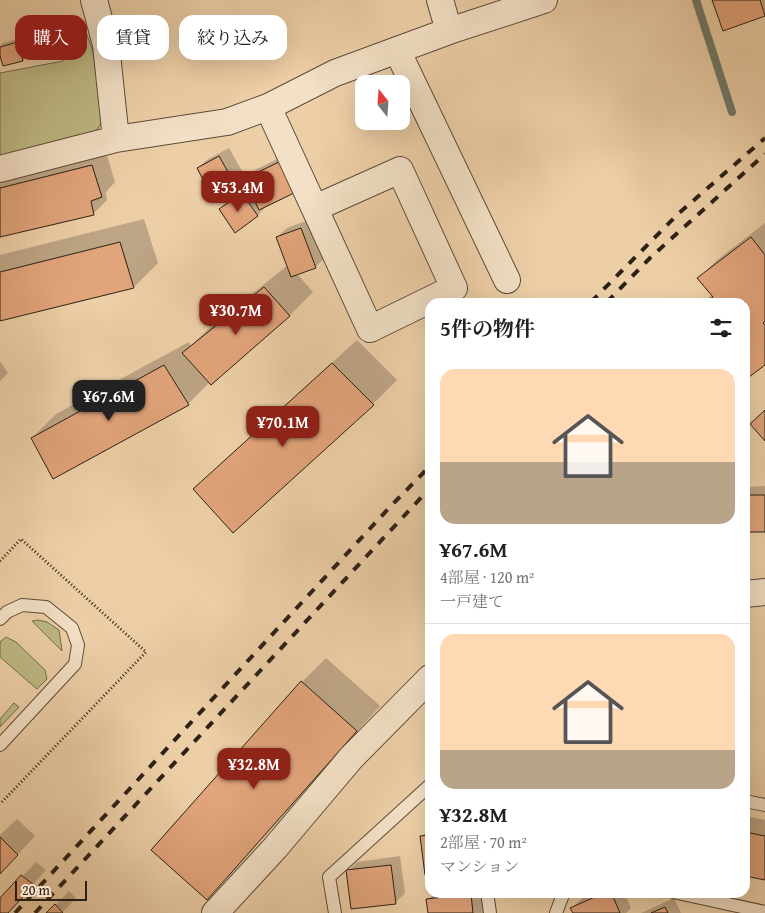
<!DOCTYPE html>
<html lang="ja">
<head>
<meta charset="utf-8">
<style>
  :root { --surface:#fff; --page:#f6f6f6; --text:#202124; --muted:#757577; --line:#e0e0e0; --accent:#8f2418 }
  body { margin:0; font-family:"Gentium Book Plus","Noto Serif JP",serif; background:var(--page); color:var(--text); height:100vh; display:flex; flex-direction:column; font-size:19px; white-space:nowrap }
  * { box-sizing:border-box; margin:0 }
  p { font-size:16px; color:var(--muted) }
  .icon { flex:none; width:28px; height:28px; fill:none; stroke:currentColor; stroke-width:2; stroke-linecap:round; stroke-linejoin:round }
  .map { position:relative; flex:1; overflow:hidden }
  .side { position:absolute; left:425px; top:298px; width:325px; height:600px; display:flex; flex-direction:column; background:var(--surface); border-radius:15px; box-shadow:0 5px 20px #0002 }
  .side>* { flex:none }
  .hud { position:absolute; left:15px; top:15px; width:335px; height:45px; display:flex; gap:10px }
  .needle { width:32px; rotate:343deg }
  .tools { position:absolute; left:355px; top:75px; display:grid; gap:10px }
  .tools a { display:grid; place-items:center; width:55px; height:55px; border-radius:10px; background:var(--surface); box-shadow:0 5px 20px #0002; font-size:25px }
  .scale { position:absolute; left:15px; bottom:12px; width:72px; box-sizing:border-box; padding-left:5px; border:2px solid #2c2115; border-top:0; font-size:14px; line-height:18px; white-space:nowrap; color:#2c2115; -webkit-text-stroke:4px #f3e0c6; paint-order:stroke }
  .price { position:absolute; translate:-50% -42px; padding:0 11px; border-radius:10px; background:var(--accent); color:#fff; font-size:16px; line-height:32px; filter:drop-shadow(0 1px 2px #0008) }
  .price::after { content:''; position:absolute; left:50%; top:30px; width:15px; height:11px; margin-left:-8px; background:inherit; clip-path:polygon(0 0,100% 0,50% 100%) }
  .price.active { background:#222; color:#fff }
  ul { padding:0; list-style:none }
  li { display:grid; align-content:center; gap:10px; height:265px; padding:0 15px }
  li+li { border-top:1px solid var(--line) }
  li span { display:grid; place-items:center; height:155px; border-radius:15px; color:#555 }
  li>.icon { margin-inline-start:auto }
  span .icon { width:90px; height:90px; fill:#fffc; stroke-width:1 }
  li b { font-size:21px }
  h2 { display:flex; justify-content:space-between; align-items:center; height:60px; padding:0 15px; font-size:21px }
  .pill { padding:0 18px; border-radius:15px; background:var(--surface); box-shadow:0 5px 20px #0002; font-size:18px; line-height:45px }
  .pill.active { background:var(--accent); color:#fff }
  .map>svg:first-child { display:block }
  .green { fill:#beb983; stroke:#756d4c }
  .shadow { fill:#0003 }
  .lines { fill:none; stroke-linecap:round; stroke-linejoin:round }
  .stream { stroke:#6e7a6b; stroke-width:8 }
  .building { fill:#e2a47b; stroke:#2c2115 }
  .lane-casing { stroke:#5c4c3a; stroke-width:14 }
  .street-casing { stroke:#5c4c3a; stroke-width:28 }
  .path { stroke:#2c2115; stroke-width:3; stroke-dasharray:1 2.5; stroke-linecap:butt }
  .lane { stroke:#f3e0c6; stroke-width:12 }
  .street { stroke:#f3e0c6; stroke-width:26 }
  .rail { stroke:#2c2115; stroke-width:4; stroke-dasharray:9 9; stroke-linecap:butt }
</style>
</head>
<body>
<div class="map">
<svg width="765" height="913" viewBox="0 0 765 913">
  <rect width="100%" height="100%" fill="#edcfa7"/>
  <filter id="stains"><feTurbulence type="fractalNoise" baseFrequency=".004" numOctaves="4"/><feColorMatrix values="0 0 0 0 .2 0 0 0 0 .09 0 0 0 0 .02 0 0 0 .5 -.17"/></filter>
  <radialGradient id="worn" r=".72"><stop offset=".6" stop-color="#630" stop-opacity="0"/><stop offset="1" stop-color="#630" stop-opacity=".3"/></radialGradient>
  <path class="green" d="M84,26L93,52L104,118L93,137L0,160V73L63,61L75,50L66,30Z
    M38,620L47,622L59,630L62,651L32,621Z
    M6,637L16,642L45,670L47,679L37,689L0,657V642Z
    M14,703L19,707L0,727V719Z"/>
  <path class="shadow" d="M714,0H765V15H764Z
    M50,20L57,45L53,50L36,55L28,30L33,26Z
    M22,38L27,55L23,60L0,51V47L3,43Z
    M229,148L242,171L232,180L198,168L208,159Z
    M106,152L115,182L106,192L107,200L93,214L0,236V178Z
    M289,153L267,206L258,215L236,231L220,210L230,200L249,186L246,179L255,170Z
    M144,219L158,263L134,287L0,320V255Z
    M311,219L325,258L315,267L297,274L313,292L289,316L210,382L188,404L32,438L56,414L189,342L191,346L208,329L288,265L277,237L287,228Z
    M765,223V363L745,379V302H702L712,295L699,278L717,260Z
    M357,340L397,380L373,404L219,465Z
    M0,361L8,373L0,381Z
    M765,486V530L745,531V490L749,487Z
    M326,658L380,706L231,874L207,898L153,850L302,682Z
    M745,816L765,820V879L745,875Z
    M17,819L35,836L0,874V835Z
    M430,828V873L422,836Z
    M400,856L405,893L395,903L348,871L357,862Z
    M36,862L46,870L7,913H0V900Z
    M69,891L76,898L62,913H48Z
    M435,892H481L483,913H429L428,900Z
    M596,892H624L631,908L626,913H574L572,908L581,899Z
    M674,898L681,913H641Z"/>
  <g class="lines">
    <path class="stream" d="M696,0L732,112"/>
  </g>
  <path class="building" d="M712,0H760L765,16L723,31Z
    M45,24L53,51L35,56L27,30Z
    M18,42L23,61L3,66L0,56V47Z
    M219,156L233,181L210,193L197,168Z
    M279,162L294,193L259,210L244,179Z
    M92,165L102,197L91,201L94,215L0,237V188Z
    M242,193L258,216L235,233L219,209Z
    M301,228L316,268L291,277L276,237Z
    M751,237L765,255V321L763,323L765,325V365L745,380V302H706L713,297L697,278Z
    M120,242L134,288L0,321V272Z
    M264,287L290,316L211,385L182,353Z
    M332,363L374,405L233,533L193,489Z
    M164,365L189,405L53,479L31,438Z
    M765,410V441L750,424Z
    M745,495H765V532H745Z
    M301,681L357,731L207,900L151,850Z
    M745,832L765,836V880L745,876Z
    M430,835V874L425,875L420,836Z
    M0,837L18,855L0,874Z
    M391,865L396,904L351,909L346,870Z
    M21,875L34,885L8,913H0V898Z
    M606,892H611L620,913H573L570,908Z
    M471,894L473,913H428L426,899Z
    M55,904L63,913H46Z
    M665,907L668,913H651Z"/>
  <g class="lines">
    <g class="lane-casing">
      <path id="lane" d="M0,619L7,612L22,605L46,607L72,628L78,645L75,664L0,745
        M745,801L765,805
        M487,892L490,913
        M673,892L765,912
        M335,913L329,877L430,785
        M556,913L564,892"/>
    </g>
    <g class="street-casing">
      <path id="street" d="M94,0L106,45L116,139
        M440,0L449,31
        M397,50L507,280
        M268,107L370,329L454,288L400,170L315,208
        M0,169L116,139L227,122L268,107L335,73L449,31L544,0
        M745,594L765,592
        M215,913L275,848L351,758L430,678"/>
    </g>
    <path class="path" d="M0,561L21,539L146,652L0,804"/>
    <use href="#lane" class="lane"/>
    <use href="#street" class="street"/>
    <path class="rail" d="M591,302L678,214L765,138
      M607,302L651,257L765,154
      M15,913L389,508L430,466
      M35,913L430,488"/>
  </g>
  <rect width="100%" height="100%" filter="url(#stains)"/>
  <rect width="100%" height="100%" fill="url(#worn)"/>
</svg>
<div class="tools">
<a><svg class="needle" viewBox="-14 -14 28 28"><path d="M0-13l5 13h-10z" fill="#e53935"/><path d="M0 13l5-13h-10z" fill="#757577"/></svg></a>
</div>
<div class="scale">20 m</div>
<b class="price" style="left:238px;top:213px">¥53.4M</b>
<b class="price" style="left:236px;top:336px">¥30.7M</b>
<b class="price active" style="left:109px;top:422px">¥67.6M</b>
<b class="price" style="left:283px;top:448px">¥70.1M</b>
<b class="price" style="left:254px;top:790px">¥32.8M</b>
<div class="hud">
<a class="pill active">購入</a>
<a class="pill">賃貸</a>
<a class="pill">絞り込み</a>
</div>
<section class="side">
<h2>5件の物件<svg class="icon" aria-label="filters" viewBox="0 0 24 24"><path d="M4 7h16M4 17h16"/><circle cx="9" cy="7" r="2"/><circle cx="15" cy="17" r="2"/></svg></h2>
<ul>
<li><span style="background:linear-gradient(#ffd9b3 60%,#b9a48a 0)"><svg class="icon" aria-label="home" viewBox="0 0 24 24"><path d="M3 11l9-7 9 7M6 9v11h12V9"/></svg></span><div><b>¥67.6M</b><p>4部屋 · 120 m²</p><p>一戸建て</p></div></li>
<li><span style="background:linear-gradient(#ffd9b3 75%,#b9a48a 0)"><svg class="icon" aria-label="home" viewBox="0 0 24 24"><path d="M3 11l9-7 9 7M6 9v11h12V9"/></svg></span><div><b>¥32.8M</b><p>2部屋 · 70 m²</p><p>マンション</p></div></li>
</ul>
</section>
</div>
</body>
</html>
